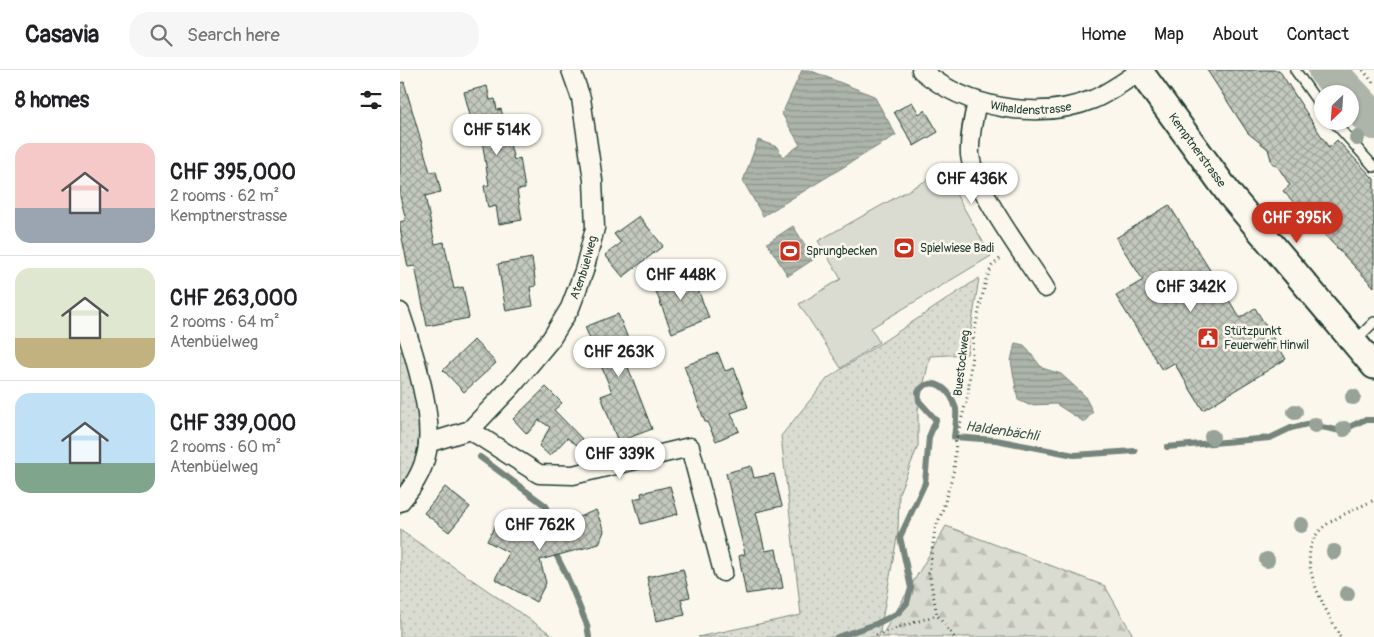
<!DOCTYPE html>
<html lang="en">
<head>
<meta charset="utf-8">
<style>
  :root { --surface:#fff; --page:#f6f6f6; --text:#202124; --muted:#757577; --line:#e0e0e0; --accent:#c8321e }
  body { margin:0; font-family:Pangolin,sans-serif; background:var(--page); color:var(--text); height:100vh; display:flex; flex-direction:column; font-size:19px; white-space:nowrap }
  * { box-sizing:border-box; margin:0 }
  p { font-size:16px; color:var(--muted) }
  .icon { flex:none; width:28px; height:28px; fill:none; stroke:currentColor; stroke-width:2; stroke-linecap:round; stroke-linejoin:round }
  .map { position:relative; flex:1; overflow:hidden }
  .side { display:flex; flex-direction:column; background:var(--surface); width:400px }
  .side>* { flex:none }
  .needle { width:32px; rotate:205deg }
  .fabs { position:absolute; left:914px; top:15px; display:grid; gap:10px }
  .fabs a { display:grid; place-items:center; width:45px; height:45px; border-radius:50%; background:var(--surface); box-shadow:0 1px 4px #0004; font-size:25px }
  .price { position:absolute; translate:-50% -42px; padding:0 11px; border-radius:18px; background:#fff; color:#222; font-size:16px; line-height:32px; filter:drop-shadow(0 1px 2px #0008) }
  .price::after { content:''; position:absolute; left:50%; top:30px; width:15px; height:11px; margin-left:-8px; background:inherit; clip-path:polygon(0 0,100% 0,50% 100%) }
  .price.current { background:var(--accent); color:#fff }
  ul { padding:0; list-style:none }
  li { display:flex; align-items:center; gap:15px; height:125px; padding:0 15px }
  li+li { border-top:1px solid var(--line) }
  li span { display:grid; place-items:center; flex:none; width:140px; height:100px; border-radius:15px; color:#555 }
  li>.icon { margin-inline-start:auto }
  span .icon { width:60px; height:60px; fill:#fffc; stroke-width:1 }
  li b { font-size:21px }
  h2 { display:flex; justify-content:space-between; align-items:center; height:60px; padding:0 15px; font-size:21px }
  header { display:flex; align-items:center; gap:30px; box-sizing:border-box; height:70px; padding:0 25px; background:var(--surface); border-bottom:1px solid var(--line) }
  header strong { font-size:24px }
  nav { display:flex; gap:28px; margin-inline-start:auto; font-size:18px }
  .search { width:350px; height:45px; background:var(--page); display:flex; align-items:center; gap:12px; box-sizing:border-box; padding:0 18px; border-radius:20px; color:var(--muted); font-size:19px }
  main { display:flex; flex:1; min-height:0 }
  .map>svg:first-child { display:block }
  .grass { fill:url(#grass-dots); stroke:#7d8c82 }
  .forest { fill:url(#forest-firs); stroke:#7d8c82 }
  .pitch { fill:#dbdcd1; stroke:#7d8c82 }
  .water { fill:url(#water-rules); stroke:#74847b }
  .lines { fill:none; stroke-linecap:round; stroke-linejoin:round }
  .stream { stroke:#74847b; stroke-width:6 }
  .river { stroke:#adb4aa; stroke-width:38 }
  .building { fill:url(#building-cross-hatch); stroke:#1f3d34 }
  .lane-casing { stroke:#1f3d34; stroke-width:12 }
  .street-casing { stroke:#1f3d34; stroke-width:21 }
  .secondary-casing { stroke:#1f3d34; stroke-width:29 }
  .path { stroke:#1f3d34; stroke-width:3; stroke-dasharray:1 4; stroke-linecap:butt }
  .lane { stroke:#fbf7ec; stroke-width:9 }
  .street { stroke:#fbf7ec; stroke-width:18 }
  .secondary { stroke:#fbf7ec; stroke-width:25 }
  .tree { fill:#97a298 }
  .labels { text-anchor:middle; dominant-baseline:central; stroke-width:5; stroke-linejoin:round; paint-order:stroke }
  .street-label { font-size:12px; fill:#1f3d34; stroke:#fbf7ec }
  .poi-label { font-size:12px; fill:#1f3d34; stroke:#fbf7ec; text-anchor:start }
  .water-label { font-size:14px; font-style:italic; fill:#425b52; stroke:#fbf7ec }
</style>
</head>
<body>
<header>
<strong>Casavia</strong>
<div class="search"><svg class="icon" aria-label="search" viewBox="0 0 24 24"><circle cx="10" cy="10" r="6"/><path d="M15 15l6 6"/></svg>Search here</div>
<nav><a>Home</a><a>Map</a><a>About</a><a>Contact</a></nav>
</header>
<main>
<section class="side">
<h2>8 homes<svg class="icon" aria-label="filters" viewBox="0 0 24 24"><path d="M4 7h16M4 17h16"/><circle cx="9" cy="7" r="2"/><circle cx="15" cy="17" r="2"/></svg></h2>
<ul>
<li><span style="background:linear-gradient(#f6c9c9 65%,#9aa5b1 0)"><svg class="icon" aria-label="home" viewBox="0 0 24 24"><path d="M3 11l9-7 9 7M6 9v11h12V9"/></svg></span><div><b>CHF 395,000</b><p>2 rooms · 62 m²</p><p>Kemptnerstrasse</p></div></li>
<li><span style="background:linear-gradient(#dfe7d0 70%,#c2b280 0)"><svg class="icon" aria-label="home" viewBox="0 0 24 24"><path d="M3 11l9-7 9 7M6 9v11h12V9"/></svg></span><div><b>CHF 263,000</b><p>2 rooms · 64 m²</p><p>Atenbüelweg</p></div></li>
<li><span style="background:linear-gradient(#bfe0f5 70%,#7fa58c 0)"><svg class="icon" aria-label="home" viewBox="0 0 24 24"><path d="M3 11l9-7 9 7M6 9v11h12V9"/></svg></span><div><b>CHF 339,000</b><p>2 rooms · 60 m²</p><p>Atenbüelweg</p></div></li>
</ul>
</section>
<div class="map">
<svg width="974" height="567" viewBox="0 0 974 567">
  <defs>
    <pattern id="grass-dots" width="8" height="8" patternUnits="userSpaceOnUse" patternTransform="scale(1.25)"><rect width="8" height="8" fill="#dbdcd1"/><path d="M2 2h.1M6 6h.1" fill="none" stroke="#bcbeb4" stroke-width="1.8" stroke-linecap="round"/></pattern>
    <pattern id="forest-firs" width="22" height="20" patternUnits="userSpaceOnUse" patternTransform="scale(1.25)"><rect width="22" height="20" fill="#dbdcd1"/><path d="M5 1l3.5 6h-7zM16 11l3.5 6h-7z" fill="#bcbeb4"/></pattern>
    <pattern id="water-rules" width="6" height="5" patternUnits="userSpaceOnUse" patternTransform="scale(1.25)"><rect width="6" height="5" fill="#adb4aa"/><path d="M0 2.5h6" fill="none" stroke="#8c948b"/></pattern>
    <pattern id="building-cross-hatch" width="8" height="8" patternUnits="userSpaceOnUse" patternTransform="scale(1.25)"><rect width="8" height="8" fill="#c4c9be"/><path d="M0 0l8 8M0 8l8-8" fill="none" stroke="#9fa49b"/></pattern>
  </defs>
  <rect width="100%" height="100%" fill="#fbf7ec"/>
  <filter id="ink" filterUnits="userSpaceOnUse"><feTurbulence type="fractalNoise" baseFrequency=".02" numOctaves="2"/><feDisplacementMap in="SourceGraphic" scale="10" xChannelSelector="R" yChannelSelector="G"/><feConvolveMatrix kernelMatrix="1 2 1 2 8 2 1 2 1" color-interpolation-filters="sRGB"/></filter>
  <g filter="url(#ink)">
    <path class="grass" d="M579,208L567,284L530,286L518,340V376L499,423L498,462L479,567H298L401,545L381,366L428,308Z
      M0,281L28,291L34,386L0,445Z
      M0,460L155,567H0Z"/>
    <path class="forest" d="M546,456L705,516L734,567H481Z"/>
    <path class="pitch" d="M543,101L591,186L471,258L479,272L441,298L399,234L441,209L418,171Z"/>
    <path class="water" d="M402,0H409L474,26L496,65L363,146L343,111L358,70L377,77L383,87L400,75L382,44Z
      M393,156L414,189L388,206L367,173Z
      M615,273L624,275L642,298L661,304L684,325L693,342L684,352L656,334L629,335L618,330L611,291Z"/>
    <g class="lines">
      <path class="stream" d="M767,377L870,368L891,358L907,354L941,361L964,350H974
        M80,387L146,436L149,471L166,504L187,555L189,567
        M437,567L476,554L498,543L507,533L511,518L500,467L525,413L529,367L536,350L519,331L518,322C532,303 552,320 556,339C557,347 555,359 554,367L596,370L674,385L735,381"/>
      <path class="river" d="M927,0L949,24
        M950,25L974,51"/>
    </g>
    <path class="building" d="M807,0H879L929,78L937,70L974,109V217L883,121L890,115L878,97L872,93L868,79L848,63Z
      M4,12L30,102L36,101L41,122L25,126L35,174L44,172L54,219L63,217L69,248L27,256L15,196L8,197L0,158V152L6,150L0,126V13Z
      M87,16L90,30L95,29L97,40L101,39L114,90L120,88L125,119L117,120L122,150L99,154L96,136L88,138L84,116L89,115L82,70L77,59L74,60L64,22Z
      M512,32L519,44L525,40L538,62L514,76L494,42Z
      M769,135L840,248L855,238L886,289L803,340L774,293L762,300L716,226L743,210L716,168Z
      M239,146L263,176L223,207L205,185L221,173L214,164Z
      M132,188L136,216L130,217L133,236L106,241L98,194Z
      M290,199L309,248L272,263L253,214Z
      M218,244L236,288L226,292L252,359L218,372L201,326L212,322L185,257Z
      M74,270L96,293L64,322L43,300Z
      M318,283L325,301L334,298L348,337L331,343L339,361L316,371L307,352H305L284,296Z
      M146,317L162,333L154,340L184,371L180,377L167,368L150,386L139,376L150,357L139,350L127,364L113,349Z
      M351,396L354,408L374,404L382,436L356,442L365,481L376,479L383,518L346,524L339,486L345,484L326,403Z
      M270,416L278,444L241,454L234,429L242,427L241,423Z
      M45,417L70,437L49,462L24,443Z
      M196,440L204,461L199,474L140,490L146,513L136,532L95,509L109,483L87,471L99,448L137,469L166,457L164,453Z
      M283,499L290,527L281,529L285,545L256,551L247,507Z"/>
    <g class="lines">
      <g class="lane-casing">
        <path id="lane" d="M895,0L922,38
          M933,51L974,97
          M955,271L974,252"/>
      </g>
      <g class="street-casing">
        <g id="street">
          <path id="s1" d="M521,0C566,38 638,52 694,29C710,22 725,11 740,1"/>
          <path d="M577,32C573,49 569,67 570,85C574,119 626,188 645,218"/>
          <path d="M0,242C12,277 32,338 28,374C26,397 15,415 0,432"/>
          <path d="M70,360L139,404L173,405L290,377L323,502"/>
          <path id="s2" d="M28,373L70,360L112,316L151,269L170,238L184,201L195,158L193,110L181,28L171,0"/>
        </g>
      </g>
      <g class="secondary-casing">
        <g id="secondary">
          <path id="s3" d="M739,0L830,125L974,296"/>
        </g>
      </g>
      <path class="path" d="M963,0L974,14
        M476,565L537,545
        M554,567L537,545L529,503L535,459L542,442L554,400L556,370L568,324L574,263L586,210L592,196L602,187
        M940,567C925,535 888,483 926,455C940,445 958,438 974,430"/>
      <use href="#lane" class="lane"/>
      <use href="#street" class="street"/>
      <use href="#secondary" class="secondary"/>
    </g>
    <g class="tree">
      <circle cx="957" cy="68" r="8"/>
      <circle cx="953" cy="327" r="8"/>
      <circle cx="895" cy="342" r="8"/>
      <circle cx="915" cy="355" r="8"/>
      <circle cx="944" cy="359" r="8"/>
      <circle cx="812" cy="367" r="8"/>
      <circle cx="901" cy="455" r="8"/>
      <circle cx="934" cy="482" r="8"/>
      <circle cx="867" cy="490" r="8"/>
      <circle cx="947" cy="524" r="8"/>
    </g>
  </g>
  <defs>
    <g id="stadium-square" transform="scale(1.125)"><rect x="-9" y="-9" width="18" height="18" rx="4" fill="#c8321e" stroke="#fbf7ec"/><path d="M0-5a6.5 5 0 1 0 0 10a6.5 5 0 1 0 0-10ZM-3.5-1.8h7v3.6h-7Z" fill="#fff"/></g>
    <g id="civic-square" transform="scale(1.125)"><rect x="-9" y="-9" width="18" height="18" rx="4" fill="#c8321e" stroke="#fbf7ec"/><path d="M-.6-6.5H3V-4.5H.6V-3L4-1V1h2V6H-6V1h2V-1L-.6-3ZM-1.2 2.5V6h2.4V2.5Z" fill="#fff"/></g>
  </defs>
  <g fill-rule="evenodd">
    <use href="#stadium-square" x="504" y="178"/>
    <use href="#stadium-square" x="390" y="181"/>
    <use href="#civic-square" x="808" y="268"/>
  </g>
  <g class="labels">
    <g class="street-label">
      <text stroke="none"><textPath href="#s1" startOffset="119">Wihaldenstrasse</textPath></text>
      <text stroke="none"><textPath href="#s3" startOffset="99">Kemptnerstrasse</textPath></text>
      <text stroke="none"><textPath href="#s2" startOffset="245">Atenbüelweg</textPath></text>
      <text transform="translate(562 293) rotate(-83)">Buestockweg</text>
    </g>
    <g class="poi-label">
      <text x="520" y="178">Spielwiese Badi</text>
      <text x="406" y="181">Sprungbecken</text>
      <text x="824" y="261">Stützpunkt<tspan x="824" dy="14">Feuerwehr Hinwil</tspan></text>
    </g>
    <g class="water-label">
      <text transform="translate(602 361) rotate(8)">Haldenbächli</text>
    </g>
  </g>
</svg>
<div class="fabs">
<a><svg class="needle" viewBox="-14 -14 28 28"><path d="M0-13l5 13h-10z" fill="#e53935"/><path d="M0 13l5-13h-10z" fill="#757577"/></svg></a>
</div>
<b class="price" style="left:97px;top:86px">CHF 514K</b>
<b class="price" style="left:572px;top:135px">CHF 436K</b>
<b class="price current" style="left:897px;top:174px">CHF 395K</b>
<b class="price" style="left:281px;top:231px">CHF 448K</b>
<b class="price" style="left:791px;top:243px">CHF 342K</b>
<b class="price" style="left:219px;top:308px">CHF 263K</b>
<b class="price" style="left:220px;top:410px">CHF 339K</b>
<b class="price" style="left:140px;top:481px">CHF 762K</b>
</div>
</main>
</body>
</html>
